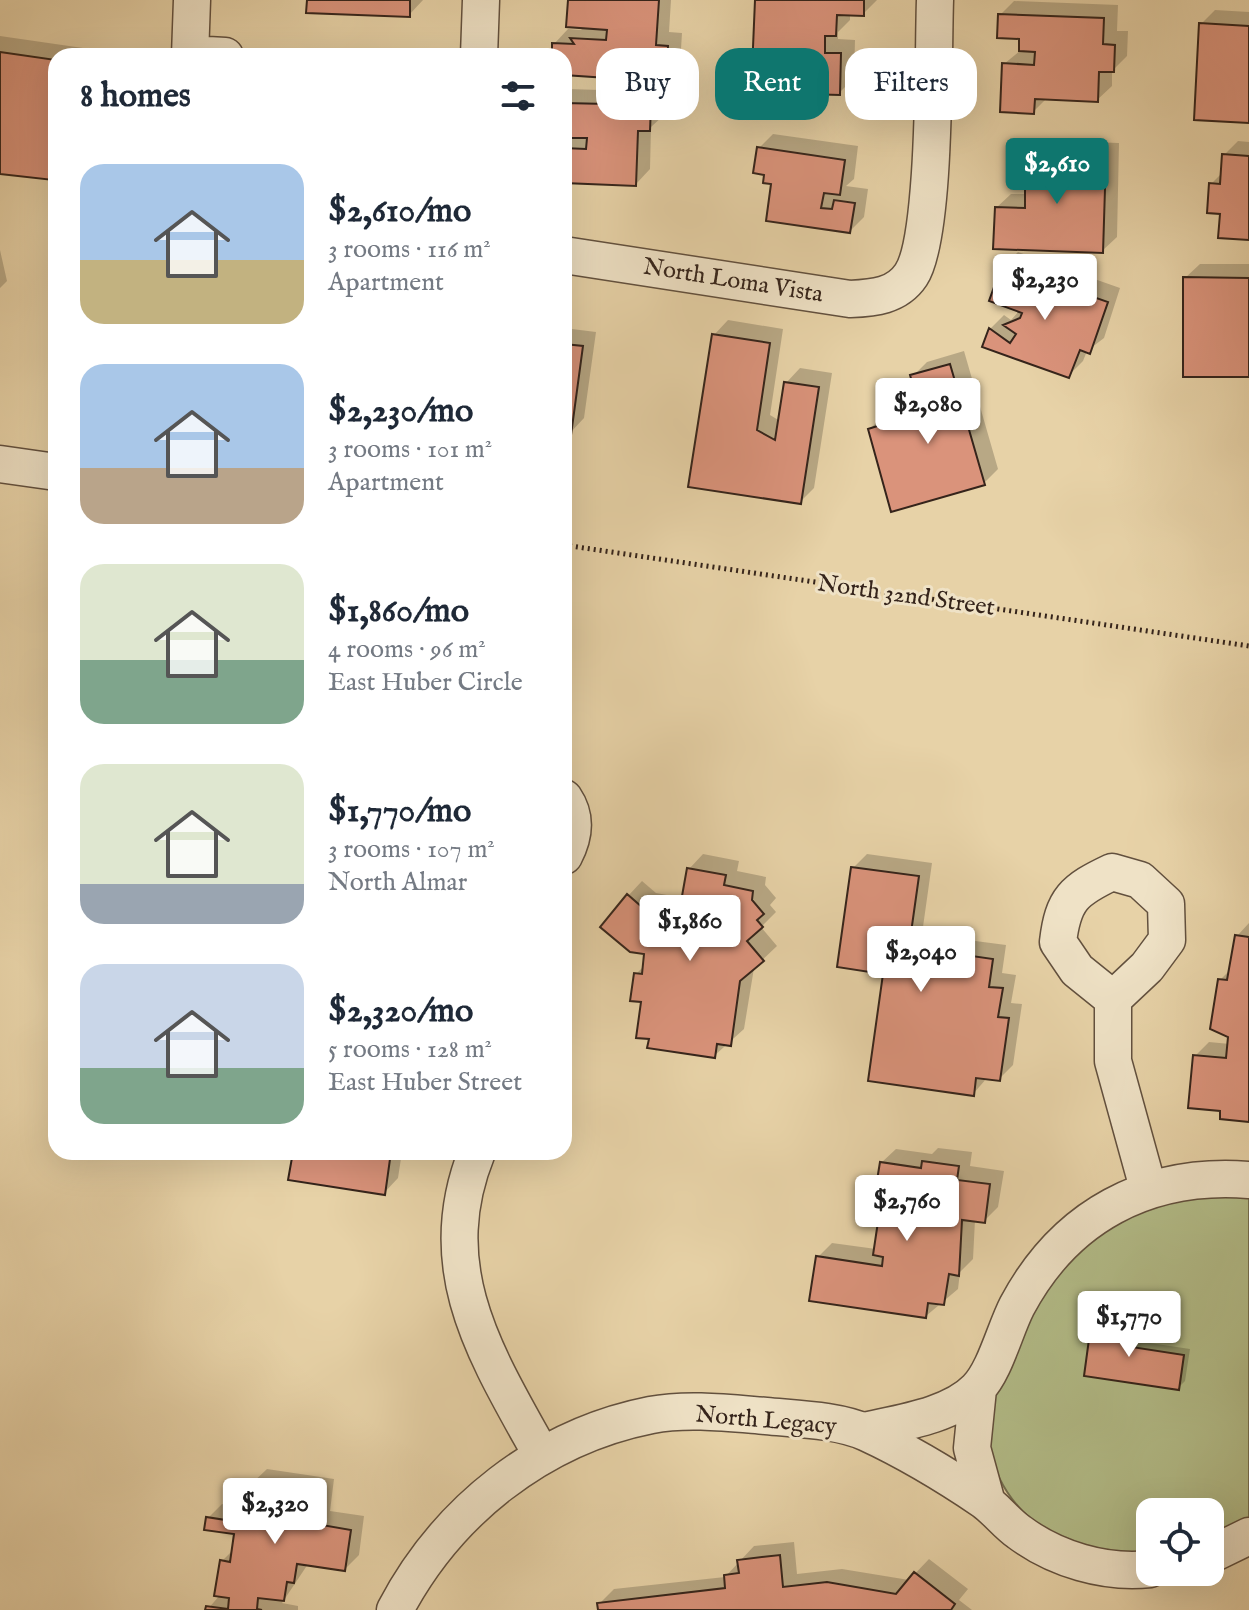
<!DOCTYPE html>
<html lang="en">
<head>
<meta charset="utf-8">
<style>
  :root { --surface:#fff; --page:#f2f2f3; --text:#1f2937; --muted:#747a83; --accent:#0f766e }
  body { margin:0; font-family:"IM FELL English",serif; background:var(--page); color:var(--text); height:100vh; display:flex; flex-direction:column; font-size:30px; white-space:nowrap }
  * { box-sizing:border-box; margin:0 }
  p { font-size:26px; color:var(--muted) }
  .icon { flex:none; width:44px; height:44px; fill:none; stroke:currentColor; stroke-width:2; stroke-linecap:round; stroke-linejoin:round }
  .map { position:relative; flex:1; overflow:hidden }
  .sheet { position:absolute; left:48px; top:48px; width:524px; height:1112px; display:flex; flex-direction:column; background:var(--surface); border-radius:24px; box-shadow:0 8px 32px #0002 }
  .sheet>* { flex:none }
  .top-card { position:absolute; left:596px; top:48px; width:532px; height:72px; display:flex; gap:16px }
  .fabs { position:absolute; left:1136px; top:1498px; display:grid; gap:16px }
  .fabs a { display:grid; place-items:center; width:88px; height:88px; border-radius:16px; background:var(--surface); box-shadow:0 8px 32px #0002; font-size:40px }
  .price { position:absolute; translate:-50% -68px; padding:0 18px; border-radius:8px; background:#fff; color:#222; font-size:26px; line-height:52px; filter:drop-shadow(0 2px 4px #0008) }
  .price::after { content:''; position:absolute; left:50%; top:48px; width:24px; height:18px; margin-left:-12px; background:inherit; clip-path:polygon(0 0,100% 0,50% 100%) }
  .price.active { background:var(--accent); color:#fff }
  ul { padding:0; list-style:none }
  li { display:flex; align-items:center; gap:24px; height:200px; padding:0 32px }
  li span { display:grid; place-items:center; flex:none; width:224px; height:160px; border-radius:24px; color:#555 }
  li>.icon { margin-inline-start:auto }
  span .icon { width:96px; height:96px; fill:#fffc; stroke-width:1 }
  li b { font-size:34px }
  h2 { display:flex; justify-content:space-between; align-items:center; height:96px; padding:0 32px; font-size:34px }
  .tag { padding:0 28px; border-radius:24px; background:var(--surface); box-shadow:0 8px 32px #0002; font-size:28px; line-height:72px }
  .tag.active { background:var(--accent); color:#fff }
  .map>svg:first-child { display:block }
  .green { fill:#b3bd89; stroke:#747052; stroke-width:2 }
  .shadow { fill:#0003 }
  .building { fill:#da937b; stroke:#35241b; stroke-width:2 }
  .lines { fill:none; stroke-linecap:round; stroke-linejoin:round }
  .minor-casing { stroke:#62503e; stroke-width:39 }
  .path { stroke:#35241b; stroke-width:5; stroke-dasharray:2 4; stroke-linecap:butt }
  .minor { stroke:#efe2c6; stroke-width:36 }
  .labels { text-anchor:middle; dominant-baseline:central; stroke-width:6; stroke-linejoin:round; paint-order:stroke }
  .street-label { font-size:24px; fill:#35241b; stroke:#efe2c6 }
</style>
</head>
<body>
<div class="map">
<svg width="1249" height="1610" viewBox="0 0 1249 1610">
  <rect width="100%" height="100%" fill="#e7d2a7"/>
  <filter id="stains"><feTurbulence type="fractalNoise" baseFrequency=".0025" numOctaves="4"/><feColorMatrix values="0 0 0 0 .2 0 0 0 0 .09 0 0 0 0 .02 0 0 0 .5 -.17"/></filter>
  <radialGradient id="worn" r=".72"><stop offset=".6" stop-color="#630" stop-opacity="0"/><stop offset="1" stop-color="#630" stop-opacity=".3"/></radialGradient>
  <path class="green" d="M1194,1196H1249V1518L1210,1537V1512H1150V1553C1121,1558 1083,1548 1056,1535C1007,1512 976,1453 992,1399C999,1377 1013,1354 1023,1333C1033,1310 1042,1283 1062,1265C1105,1225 1137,1209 1194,1196Z"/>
  <path class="shadow" d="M309,0H423L409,15Z
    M570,0H671L669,32L682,33L680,65L665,79L564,73V56H554V44L568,29L581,30L585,26Z
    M757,0H877L863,14H850V20L838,32V39L855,40L854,78L839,93L807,71Z
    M1014,1L1118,5L1117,31H1128L1127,56L1112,71V86L1097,100L1047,98L1033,112L1004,64L1021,50V37L1000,15Z
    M1215,10L1249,12V121L1201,24Z
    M0,36L83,48L82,56H56V174L52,177L0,172Z
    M568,89L664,92V115L651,127L650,169L636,184L564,181V93Z
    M773,134L858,146L854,179L846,186L868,189L864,217L850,231L766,173L759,148Z
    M1034,140L1119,143L1117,237L1102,251L996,208L1011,194H1027V188L1040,175L1020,155Z
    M1238,141L1249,142V238L1222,212L1211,184L1223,172L1224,155Z
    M0,250L7,281L0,288Z
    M1018,252L1120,288L1104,338L1087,351L1083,361L1069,375L984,346L990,329L1004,315L1011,320L1020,310L1004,266Z
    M1200,264H1249V375L1185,278Z
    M728,320L783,329L770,415L780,421L786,383L800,368L832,373L814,488L800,502L690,485L714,335Z
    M564,328L596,332L584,418L570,433L564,432Z
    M964,351L998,469L984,483L870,429L884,415L902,410L910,416L923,412L913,376L927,362Z
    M703,854L739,861L737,871L766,877L765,885L776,898L770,905L776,912L761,927L777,946L754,968L744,1029L714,1056L651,1038L636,974L645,965L647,952L628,896L642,881L656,893L683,898L689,869Z
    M867,854L932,863L922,934L1006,945L1002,973L1016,975L1011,1003L1022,1004L1013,1065L999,1079L987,1078L973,1094L885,972L853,868Z
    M1249,923V1120L1223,1109L1195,1056L1209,1042L1230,1044L1220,980L1231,969L1237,936Z
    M938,1148L972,1152L970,1166L1004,1171L998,1207L984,1221L975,1220L973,1259L960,1272L958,1289L926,1316L818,1257L832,1243L876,1249L881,1216L891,1206L881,1163L896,1149L932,1154Z
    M295,1152H402L398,1178L384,1193Z
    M1101,1312L1134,1317L1130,1340L1190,1349L1185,1381L1178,1388L1086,1374L1094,1318Z
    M267,1469L334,1479L330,1511L364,1516L359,1555L345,1569L308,1564L282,1603L298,1606V1610H207L220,1595L222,1561L234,1549L237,1532L208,1518L222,1504L249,1508L252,1483Z
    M794,1542L797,1574L842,1569L909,1580L929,1559L968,1589L959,1600L972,1610H600V1603L614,1589L725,1577L754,1546Z"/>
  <path class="building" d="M307,0H410V17L306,13Z
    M568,0H659L656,45L668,46L666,82L564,75V56H552V43L574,44L570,38L606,40L607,30L566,27Z
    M755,0H864V16L837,15L836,36H825V53H841L840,95L804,94L805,73L752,71Z
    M998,14L1104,18L1103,44L1115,45L1114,72H1099L1098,102L1035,99L1034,114L1000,112L1002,63L1034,65L1035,52L1019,51V39L997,38Z
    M1199,23L1249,26V123L1194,120Z
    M0,52L56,60L53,180L0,174Z
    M564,103L651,105L650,131H638L636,186L564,183V148L586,149L587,138H564Z
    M757,147L845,160L840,195L824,193L821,208L832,209L834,200L855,203L850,233L766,221L771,184L763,183L764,175L753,173Z
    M1018,154L1106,156L1103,253L993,249L995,207L1025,208V187H1037L1038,177L1018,176Z
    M1222,154L1249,156V240L1218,238L1220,214L1207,213L1209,183L1220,184Z
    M1002,265L1108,302L1090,354L1080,350L1069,378L982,347L989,328L1010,343L1016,334L1003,325L1020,318L1022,313L989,301Z
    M1183,277L1249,278V377H1183Z
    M712,334L770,343L757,430L775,440L784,382L819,387L801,504L688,487Z
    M564,344L583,346L571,435L564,434Z
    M950,364L985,485L891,512L868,429L887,423L895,429L923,421L910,375Z
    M851,867L919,876L909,947L993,959L989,987L1003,988L998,1017L1009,1018L1000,1081L976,1078L974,1096L868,1081L883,974L837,967Z
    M687,868L726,875L724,885L753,891L752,900L764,914L757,920L763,927L747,941L764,961L740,981L731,1046L717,1044L715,1058L647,1048L649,1039L636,1038L641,1002L630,1001L634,973L642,974L644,954L630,952L600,927L627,894L642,907L679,913Z
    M1235,935L1249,937V1122L1220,1119V1111L1188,1108L1193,1055L1226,1058L1228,1037L1210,1029L1218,979L1227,980Z
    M293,1152H391L385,1195L288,1180Z
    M922,1161L959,1166L957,1180L990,1184L985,1223L962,1220L959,1276L949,1274L944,1305L928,1303L926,1318L809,1301L816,1256L882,1266L883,1257L873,1255L879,1215L904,1219L906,1210L873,1205L880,1162L921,1168Z
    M1092,1317L1128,1323L1125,1346L1184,1355L1179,1390L1084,1376Z
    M251,1482L321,1493L316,1524L351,1530L345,1571L297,1564L294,1583L287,1582L284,1601L258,1598L257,1609L262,1610H205L206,1606L228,1609L229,1598L214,1596L220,1560L230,1562L234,1534L204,1530L206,1517L245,1523Z
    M780,1555L783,1587L827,1582L896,1594L914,1572L955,1604L951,1610H598L597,1603L725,1588L724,1575L739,1573L737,1560Z"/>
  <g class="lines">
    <g class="minor-casing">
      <path id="minor" d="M190,54L225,56
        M190,56L192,0
        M479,56L481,0
        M564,255L850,299C874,298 897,296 911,275C936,238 933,54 935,0
        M0,464L56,472
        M564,798C577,817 574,837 564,856
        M1113,999L1077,970L1058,942C1063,899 1074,890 1112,872L1140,880L1166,904L1167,940L1147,967L1113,999V1061L1148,1188
        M477,1152C430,1268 486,1355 541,1454
        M978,1389L972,1448L987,1503
        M864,1431C899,1423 951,1416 977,1389C995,1371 1005,1329 1017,1306C1065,1216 1147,1172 1249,1180
        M1210,1555L1249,1536
        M395,1610C447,1511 540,1437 651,1415C687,1408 729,1413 766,1416C797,1419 839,1420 867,1433C908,1452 946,1475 983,1500C996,1509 1006,1523 1019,1532C1055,1559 1105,1574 1150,1569"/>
    </g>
    <path class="path" d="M564,545L1249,646"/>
    <use href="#minor" class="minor"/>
  </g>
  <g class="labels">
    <g class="street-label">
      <text transform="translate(733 281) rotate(9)">North Loma Vista</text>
      <text transform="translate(906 596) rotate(8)">North 32nd Street</text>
      <text transform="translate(766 1421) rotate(5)">North Legacy</text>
    </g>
  </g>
  <rect width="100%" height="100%" filter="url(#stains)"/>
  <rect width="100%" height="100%" fill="url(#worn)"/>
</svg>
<div class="fabs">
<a><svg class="icon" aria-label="locate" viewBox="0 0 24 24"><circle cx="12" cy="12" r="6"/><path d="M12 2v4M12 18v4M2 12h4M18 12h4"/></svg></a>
</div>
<b class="price active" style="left:1057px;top:206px">$2,610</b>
<b class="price" style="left:1045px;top:322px">$2,230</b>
<b class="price" style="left:928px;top:446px">$2,080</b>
<b class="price" style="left:690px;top:963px">$1,860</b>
<b class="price" style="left:921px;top:994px">$2,040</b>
<b class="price" style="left:907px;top:1243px">$2,760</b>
<b class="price" style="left:1129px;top:1359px">$1,770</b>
<b class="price" style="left:275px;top:1546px">$2,320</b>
<div class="top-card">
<a class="tag">Buy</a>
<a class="tag active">Rent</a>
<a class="tag">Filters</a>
</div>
<section class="sheet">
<h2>8 homes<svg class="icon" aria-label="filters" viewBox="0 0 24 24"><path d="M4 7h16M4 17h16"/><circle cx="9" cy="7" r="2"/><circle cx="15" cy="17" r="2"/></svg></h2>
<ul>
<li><span style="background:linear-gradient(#a9c7e8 60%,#c2b280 0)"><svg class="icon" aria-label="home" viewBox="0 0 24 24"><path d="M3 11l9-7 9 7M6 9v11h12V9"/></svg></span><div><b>$2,610/mo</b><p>3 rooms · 116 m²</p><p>Apartment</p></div></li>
<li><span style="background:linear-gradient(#a9c7e8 65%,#b9a48a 0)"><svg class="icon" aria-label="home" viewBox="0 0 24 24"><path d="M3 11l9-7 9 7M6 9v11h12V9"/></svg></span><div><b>$2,230/mo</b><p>3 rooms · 101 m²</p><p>Apartment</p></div></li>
<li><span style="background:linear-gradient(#dfe7d0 60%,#7fa58c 0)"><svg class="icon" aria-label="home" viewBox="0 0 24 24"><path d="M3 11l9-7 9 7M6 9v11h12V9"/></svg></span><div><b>$1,860/mo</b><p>4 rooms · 96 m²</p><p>East Huber Circle</p></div></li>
<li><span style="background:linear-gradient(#dfe7d0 75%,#9aa5b1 0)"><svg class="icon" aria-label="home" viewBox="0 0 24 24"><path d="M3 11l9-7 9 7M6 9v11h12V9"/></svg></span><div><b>$1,770/mo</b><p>3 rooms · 107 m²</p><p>North Almar</p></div></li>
<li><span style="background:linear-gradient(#c9d6e8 65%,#7fa58c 0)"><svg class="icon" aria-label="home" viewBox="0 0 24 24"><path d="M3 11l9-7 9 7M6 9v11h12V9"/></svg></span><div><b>$2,320/mo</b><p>5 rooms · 128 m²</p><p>East Huber Street</p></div></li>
</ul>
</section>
</div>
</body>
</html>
